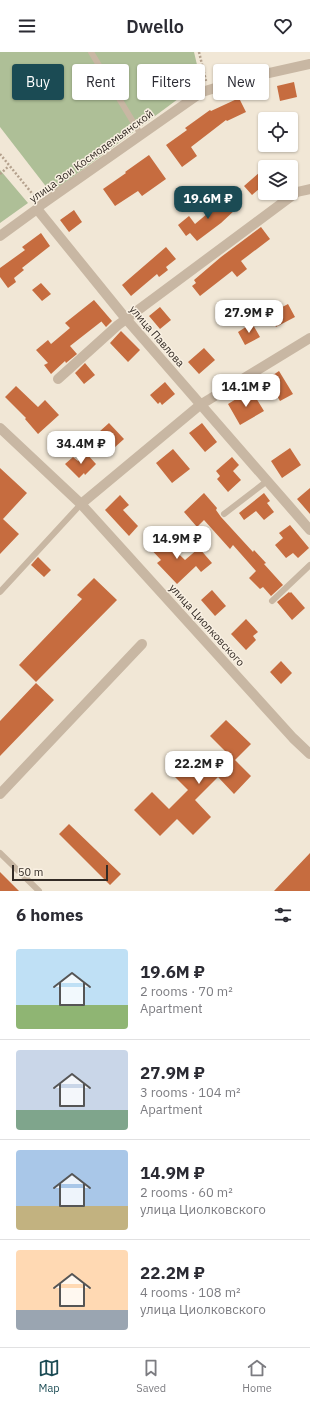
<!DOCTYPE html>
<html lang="en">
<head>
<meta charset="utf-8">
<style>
  :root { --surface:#fff; --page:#f2f2f3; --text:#2b2b33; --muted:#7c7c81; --line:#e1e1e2; --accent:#1b4b54 }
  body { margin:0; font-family:"IBM Plex Sans",sans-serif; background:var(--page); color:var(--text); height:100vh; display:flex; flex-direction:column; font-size:15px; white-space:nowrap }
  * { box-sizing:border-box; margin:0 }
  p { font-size:13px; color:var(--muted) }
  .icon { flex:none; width:22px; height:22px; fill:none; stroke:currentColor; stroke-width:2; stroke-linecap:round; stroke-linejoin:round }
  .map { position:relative; height:839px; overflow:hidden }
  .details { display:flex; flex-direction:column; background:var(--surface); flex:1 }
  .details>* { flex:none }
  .top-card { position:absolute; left:12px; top:12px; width:286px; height:36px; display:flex; gap:8px }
  .fabs { position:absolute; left:258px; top:60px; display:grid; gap:8px }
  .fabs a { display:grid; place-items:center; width:40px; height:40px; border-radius:4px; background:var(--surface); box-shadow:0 1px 3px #0004; font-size:20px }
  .scale { position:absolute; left:12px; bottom:10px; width:96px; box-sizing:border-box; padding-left:4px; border:2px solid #332b25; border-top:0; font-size:11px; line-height:14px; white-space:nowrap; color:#332b25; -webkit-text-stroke:3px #f9f0e2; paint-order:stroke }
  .price { position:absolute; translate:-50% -34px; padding:0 9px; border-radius:8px; background:#fff; color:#222; font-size:13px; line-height:26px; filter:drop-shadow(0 1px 2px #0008) }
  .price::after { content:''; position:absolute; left:50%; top:24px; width:12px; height:9px; margin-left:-6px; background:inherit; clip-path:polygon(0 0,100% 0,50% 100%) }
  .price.active { background:var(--accent); color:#fff }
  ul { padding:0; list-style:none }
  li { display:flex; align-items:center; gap:12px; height:100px; padding:0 16px }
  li+li { border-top:1px solid var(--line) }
  li span { display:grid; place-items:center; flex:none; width:112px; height:80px; border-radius:4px; color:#555 }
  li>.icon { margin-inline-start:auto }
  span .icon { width:48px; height:48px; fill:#fffc; stroke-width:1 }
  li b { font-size:17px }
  h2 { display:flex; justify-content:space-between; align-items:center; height:48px; padding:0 16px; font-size:17px }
  .chip { padding:0 14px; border-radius:4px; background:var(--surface); box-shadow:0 1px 3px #0004; font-size:14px; line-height:36px }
  .chip.active { background:var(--accent); color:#fff }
  header { display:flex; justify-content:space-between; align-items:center; height:52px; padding:0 16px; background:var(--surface); font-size:18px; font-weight:600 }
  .tab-bar { display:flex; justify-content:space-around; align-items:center; height:56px; border-top:1px solid var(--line); background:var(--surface); font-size:11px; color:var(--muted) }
  .tab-bar a { display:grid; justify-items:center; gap:2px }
  .tab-bar .active { color:var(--accent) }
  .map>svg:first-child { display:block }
  .green { fill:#aebf97 }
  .building { fill:#c66c3f }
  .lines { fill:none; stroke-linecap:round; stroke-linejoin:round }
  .path { stroke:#b4a18d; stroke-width:2.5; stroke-dasharray:2 2; stroke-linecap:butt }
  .service { stroke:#c8b7a3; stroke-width:6 }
  .minor { stroke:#c8b7a3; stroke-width:10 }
  .labels { text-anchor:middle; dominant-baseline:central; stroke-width:3; stroke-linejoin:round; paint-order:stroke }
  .street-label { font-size:11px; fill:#332b25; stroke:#f9f0e2 }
</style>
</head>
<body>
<header><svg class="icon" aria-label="menu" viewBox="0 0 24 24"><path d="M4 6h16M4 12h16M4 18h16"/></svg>Dwello<svg class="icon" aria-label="heart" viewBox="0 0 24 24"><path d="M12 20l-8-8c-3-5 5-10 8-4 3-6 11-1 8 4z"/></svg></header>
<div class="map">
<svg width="310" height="839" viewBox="0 0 310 839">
  <rect width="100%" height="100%" fill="#f1e7d6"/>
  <path class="green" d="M0,0H194L201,30L51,141L0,75Z
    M0,118L28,151L0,171Z"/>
  <path class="building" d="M294,30L297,45L280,49L277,34Z
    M239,46L246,60L227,69L226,68L191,95L197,104L182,115L166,93L187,78L185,76L210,58L211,59Z
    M149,103L166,127L142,144L138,139L115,154L103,137L126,121L125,120Z
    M260,120L265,126V132L252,143L244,134Z
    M226,143L236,157L221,171L197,189L190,181L186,184L178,173L189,164L195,172L214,156L216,152Z
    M74,158L82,170L69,180L60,168Z
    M261,175L270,187L241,209L247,217L237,225L232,219L200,244L192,234L196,231L194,228L221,205Z
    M41,181L50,194L22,216L24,218L14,226L16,230L8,236L0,225V216L25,198L22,195Z
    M166,195L176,207L166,215L168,218L159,225L157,222L131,244L122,233Z
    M41,231L51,242L42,249L32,238Z
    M94,248L112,269L106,275L101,269H102L70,294L77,302L66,311L65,309L51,322L44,313L48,311L36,298L48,288L51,292L70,276L65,271Z
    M288,252L295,265L276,275L269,262Z
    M160,255L171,268L160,277L149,264Z
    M252,271L260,285L245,293L238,280Z
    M121,279L140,298L128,310L110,291Z
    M204,296L215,308L199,322L188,310Z
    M85,311L95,323L84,332L75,321Z
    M279,319L293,342L280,349L267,327Z
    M165,330L175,342L162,353L160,350L158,352L150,343Z
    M16,334L38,355L45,348L59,363L38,382L25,367L26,366L5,345Z
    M251,338L264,359L240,373L228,352Z
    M109,371L124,387L114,396L99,380Z
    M202,371L217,390L205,400L189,381Z
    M290,396L301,413L282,426L271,409Z
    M173,397L190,417L172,431L156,411Z
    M86,401L96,412L85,423L84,421L79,426L65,412L73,405L78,409Z
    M232,405L239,413L233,419L241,428L228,440L217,427L220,424L216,419Z
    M0,416L27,441L3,467L19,482L0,502Z
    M310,436V462L297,447Z
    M204,441L217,456L216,458L221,465L253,500L254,498L266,511L264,512L283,533L271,544L263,535L260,537L249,526L256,519L233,493L230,497L204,468L197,475L184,460Z
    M264,441L270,449L267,451L274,460L264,468L256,459L244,468L239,461Z
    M120,443L129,453L123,458L138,474L129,484L105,458Z
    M290,473L309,496L298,506L293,501L286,506L275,493L283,486L279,481Z
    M158,482L185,508L199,496L212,511L201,520L196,514L177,532L157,511L161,508L147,493Z
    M38,505L51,518L44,525L31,513Z
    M94,526L117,548L36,630L19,613L82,547L77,543Z
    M212,538L226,554L215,564L201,548Z
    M289,540L290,541L291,540L305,556L292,568L277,550Z
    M246,567L258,580L253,584L256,588L246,598L231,582Z
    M281,609L292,621L281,632L270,620Z
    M36,631L54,648L0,704V669Z
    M226,668L251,692L235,708L251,724L234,742L218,725L195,748L211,765L193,783L177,767L160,784L134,758L152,740L169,757L188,738L171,721L189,703L206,720L226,700L210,684Z
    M69,772L121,822L110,833L59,782Z
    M310,801V839H274Z
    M0,820L19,839H0Z"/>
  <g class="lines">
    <path class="path" d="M199,0L206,29
      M0,102L35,145
      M0,122L9,114"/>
    <path class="service" d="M91,0L141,83
      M224,462L267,429
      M0,540L81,452
      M272,549L310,513
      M0,801L39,839"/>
    <path class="minor" d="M37,157L127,268L310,478
      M0,184L37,157L41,153L202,40L251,25L310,12
      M58,327L118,273L297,140L310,137
      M0,376L81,452L293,686L310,702
      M81,452L200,353L310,286
      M0,742L142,592"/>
  </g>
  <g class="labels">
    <g class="street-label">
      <text transform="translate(91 104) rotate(-36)">улица Зои Космодемьянской</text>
      <text transform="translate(157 284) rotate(49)">улица Павлова</text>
      <text transform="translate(207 573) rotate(48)">улица Циолковского</text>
    </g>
  </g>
</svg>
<div class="fabs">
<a><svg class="icon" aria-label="locate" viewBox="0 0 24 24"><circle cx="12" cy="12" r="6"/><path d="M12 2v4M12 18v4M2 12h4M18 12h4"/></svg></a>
<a><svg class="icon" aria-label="layers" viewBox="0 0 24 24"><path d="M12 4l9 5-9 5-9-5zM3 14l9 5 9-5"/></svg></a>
</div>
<div class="scale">50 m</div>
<b class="price active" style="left:208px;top:168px">19.6M ₽</b>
<b class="price" style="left:249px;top:282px">27.9M ₽</b>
<b class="price" style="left:246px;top:356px">14.1M ₽</b>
<b class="price" style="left:81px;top:413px">34.4M ₽</b>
<b class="price" style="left:177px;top:508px">14.9M ₽</b>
<b class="price" style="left:199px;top:733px">22.2M ₽</b>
<div class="top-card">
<a class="chip active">Buy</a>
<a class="chip">Rent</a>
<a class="chip">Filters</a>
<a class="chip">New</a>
</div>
</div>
<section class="details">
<h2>6 homes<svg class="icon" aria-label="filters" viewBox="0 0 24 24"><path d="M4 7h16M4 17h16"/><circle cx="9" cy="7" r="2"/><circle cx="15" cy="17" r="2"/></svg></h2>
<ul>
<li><span style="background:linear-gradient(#bfe0f5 70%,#8fb573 0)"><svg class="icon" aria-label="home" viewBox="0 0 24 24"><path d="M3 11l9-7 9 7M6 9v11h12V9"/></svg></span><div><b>19.6M ₽</b><p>2 rooms · 70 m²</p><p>Apartment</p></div></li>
<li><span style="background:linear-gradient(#c9d6e8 75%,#7fa58c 0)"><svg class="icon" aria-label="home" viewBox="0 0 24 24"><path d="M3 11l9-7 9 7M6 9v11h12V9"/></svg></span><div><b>27.9M ₽</b><p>3 rooms · 104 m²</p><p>Apartment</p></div></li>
<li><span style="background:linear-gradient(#a9c7e8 70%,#c2b280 0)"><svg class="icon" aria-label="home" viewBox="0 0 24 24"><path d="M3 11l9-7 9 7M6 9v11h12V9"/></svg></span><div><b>14.9M ₽</b><p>2 rooms · 60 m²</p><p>улица Циолковского</p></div></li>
<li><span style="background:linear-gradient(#ffd9b3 75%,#9aa5b1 0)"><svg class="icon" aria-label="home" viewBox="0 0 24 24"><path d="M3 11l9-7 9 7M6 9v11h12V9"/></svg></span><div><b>22.2M ₽</b><p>4 rooms · 108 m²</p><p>улица Циолковского</p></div></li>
</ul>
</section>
<nav class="tab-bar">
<a class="active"><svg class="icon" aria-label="map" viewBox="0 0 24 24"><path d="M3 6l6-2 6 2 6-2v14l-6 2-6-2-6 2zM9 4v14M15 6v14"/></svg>Map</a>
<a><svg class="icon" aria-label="saved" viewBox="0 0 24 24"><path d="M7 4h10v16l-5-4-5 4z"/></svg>Saved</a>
<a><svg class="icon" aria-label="home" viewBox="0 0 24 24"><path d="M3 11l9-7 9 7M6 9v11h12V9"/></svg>Home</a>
</nav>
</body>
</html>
